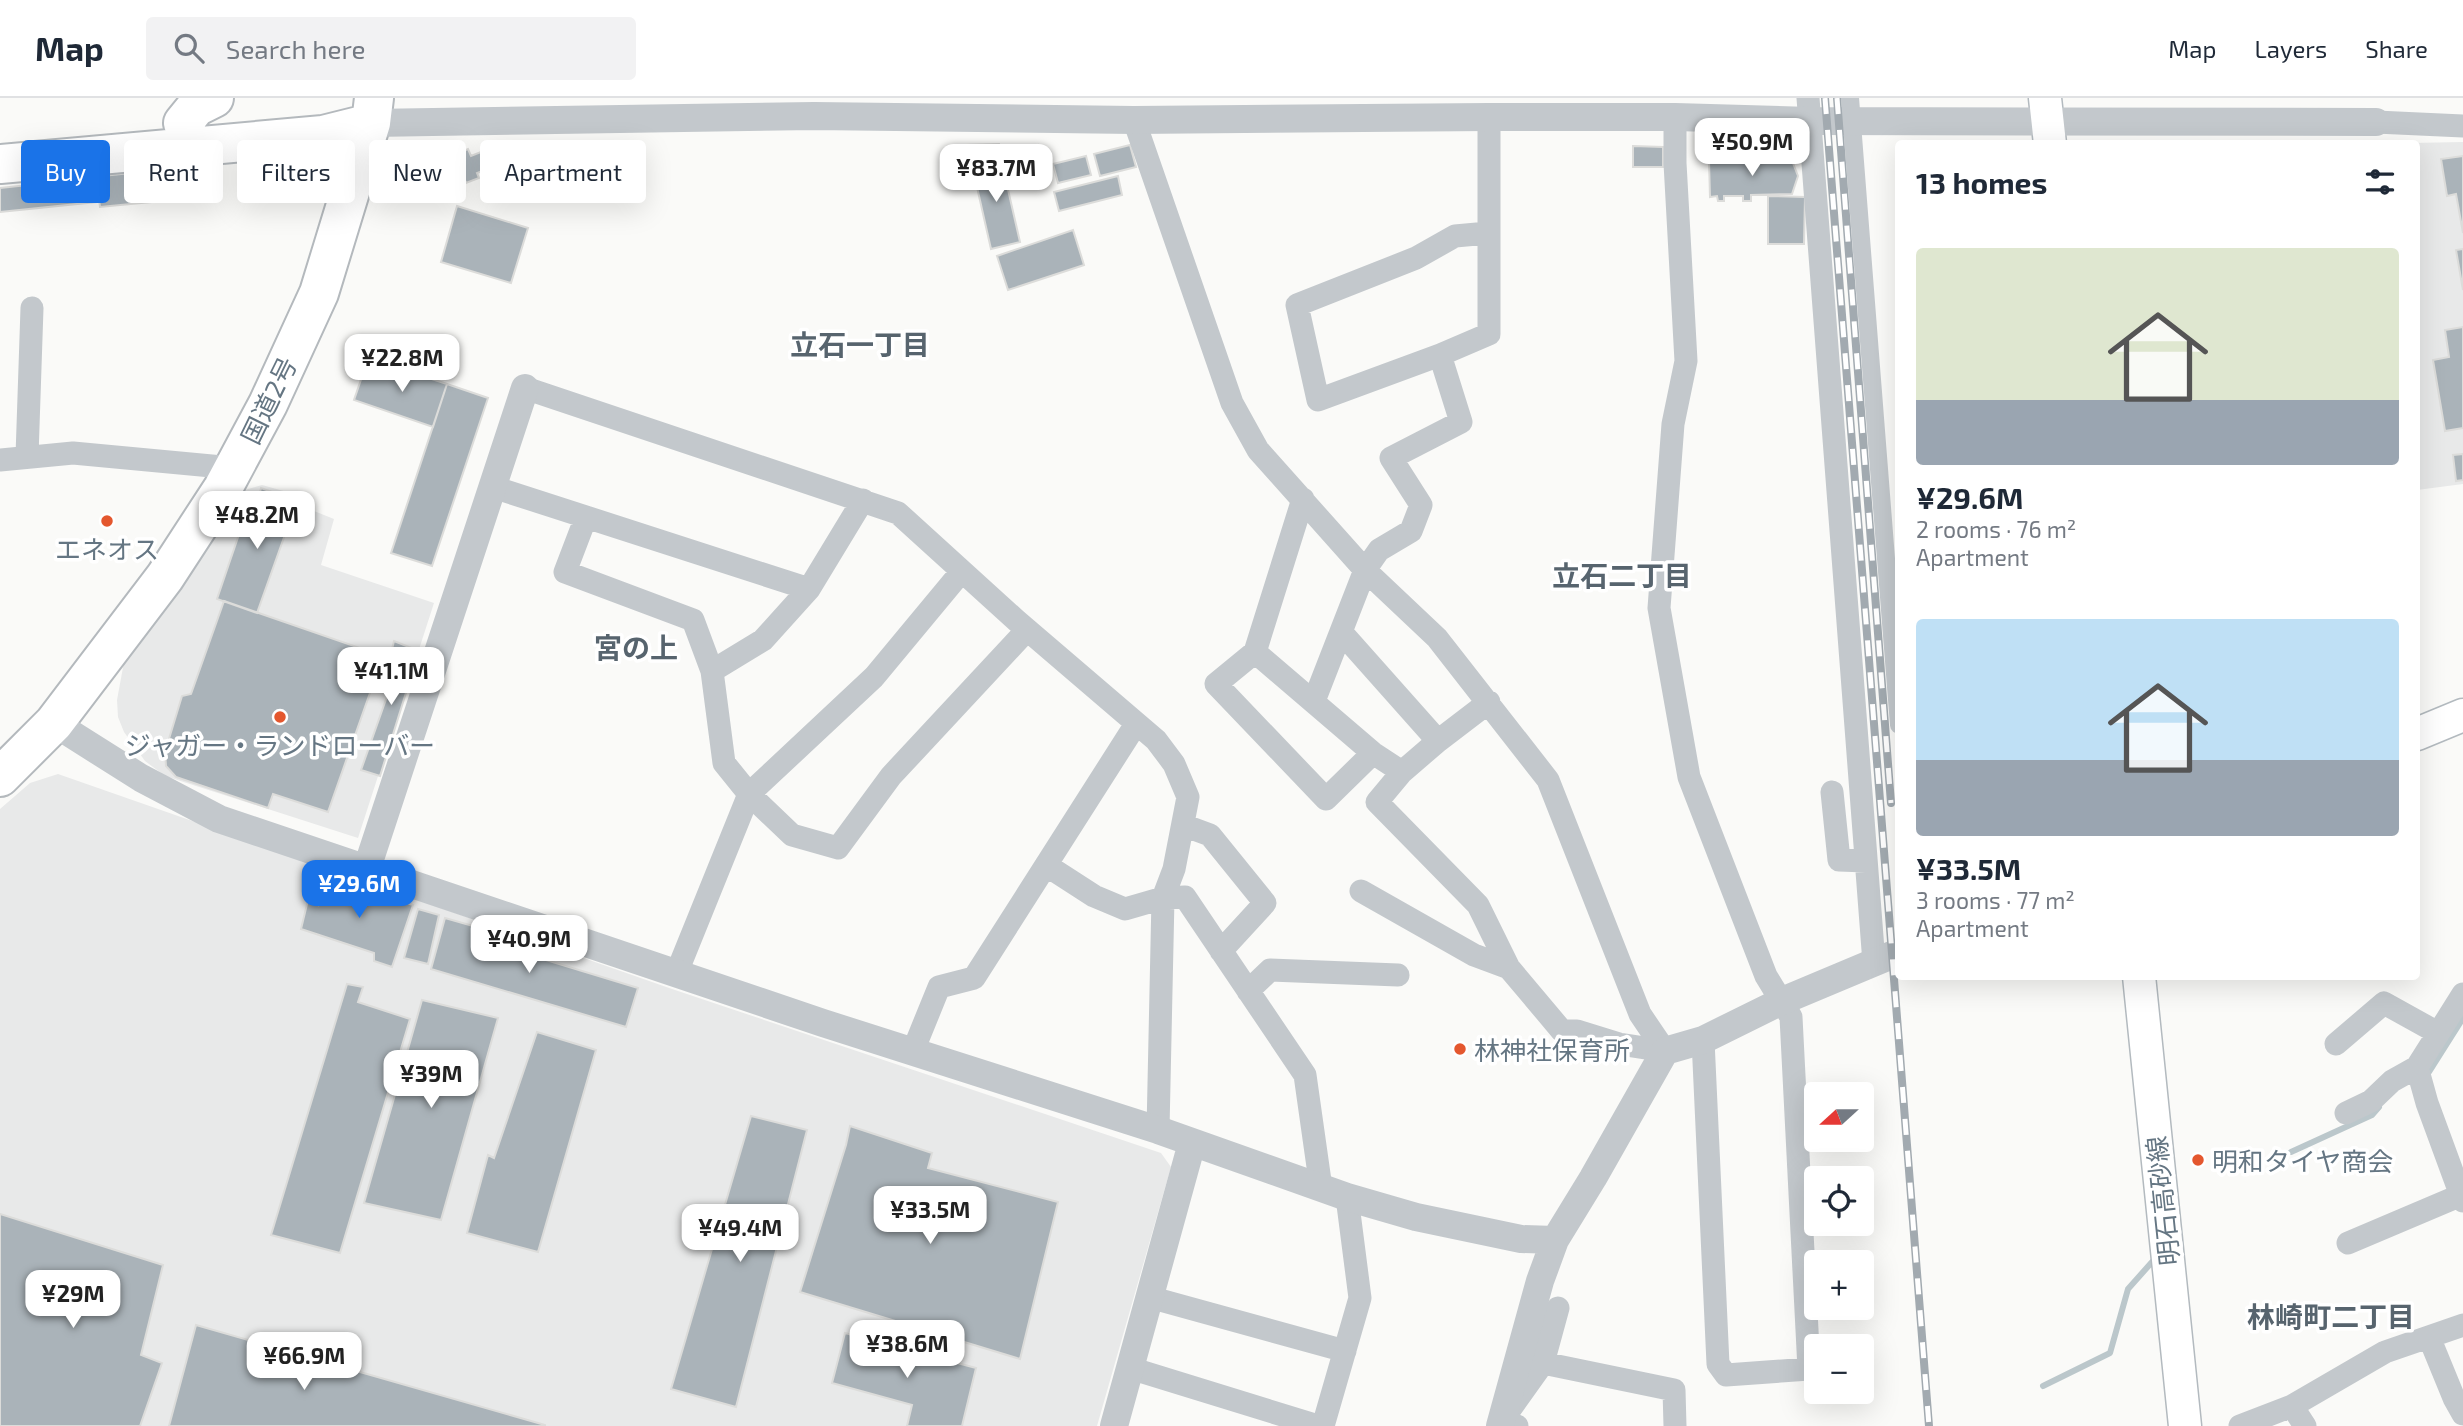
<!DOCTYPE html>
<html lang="en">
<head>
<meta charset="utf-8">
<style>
  :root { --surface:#fff; --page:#f2f2f3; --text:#1f2937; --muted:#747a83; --line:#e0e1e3; --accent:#1a73e8 }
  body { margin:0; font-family:"Exo 2","Noto Sans JP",sans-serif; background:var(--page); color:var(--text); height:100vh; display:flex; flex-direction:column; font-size:26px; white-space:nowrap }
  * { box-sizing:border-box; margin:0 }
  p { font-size:23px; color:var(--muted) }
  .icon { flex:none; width:38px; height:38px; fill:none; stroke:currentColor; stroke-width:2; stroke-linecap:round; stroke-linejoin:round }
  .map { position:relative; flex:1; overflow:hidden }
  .panel { position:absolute; left:1895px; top:42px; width:525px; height:840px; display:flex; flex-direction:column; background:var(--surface); border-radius:7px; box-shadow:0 7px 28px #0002 }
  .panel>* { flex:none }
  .banner { position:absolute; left:21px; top:42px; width:665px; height:63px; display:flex; gap:14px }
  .needle { width:46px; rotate:249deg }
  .controls { position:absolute; left:1804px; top:984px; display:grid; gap:14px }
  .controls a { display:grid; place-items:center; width:70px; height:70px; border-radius:7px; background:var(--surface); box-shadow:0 7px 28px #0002; font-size:35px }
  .price { position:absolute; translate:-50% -60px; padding:0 16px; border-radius:14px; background:#fff; color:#222; font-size:23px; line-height:46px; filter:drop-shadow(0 2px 4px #0008) }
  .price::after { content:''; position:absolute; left:50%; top:42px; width:21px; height:16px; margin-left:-10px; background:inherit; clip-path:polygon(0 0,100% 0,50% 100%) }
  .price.current { background:var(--accent); color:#fff }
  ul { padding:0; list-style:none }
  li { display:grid; align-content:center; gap:14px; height:371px; padding:0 21px }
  li span { display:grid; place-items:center; height:217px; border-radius:7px; color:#555 }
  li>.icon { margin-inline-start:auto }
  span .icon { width:126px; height:126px; fill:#fffc; stroke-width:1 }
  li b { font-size:30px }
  h2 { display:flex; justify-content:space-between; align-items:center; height:84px; padding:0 21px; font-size:30px }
  .chip { padding:0 24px; border-radius:7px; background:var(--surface); box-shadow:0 7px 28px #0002; font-size:24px; line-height:63px }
  .chip.current { background:var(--accent); color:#fff }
  header { display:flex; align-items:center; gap:42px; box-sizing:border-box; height:98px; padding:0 35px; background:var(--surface); border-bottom:2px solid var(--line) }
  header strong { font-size:33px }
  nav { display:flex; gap:38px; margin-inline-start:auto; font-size:24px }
  .search { width:490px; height:63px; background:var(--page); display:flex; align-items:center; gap:18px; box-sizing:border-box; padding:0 24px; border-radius:7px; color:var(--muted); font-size:26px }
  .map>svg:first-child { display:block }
  .built { fill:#e8e9e9 }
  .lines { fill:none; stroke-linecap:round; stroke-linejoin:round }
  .stream { stroke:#bbc7cb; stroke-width:6 }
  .building { fill:#aab3b9; stroke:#dcdcda; stroke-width:2 }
  .secondary-casing { stroke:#b3babf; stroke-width:35 }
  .trunk-casing { stroke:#b4b9bd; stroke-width:42 }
  .pedestrian { stroke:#c3c8cc; stroke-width:18 }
  .minor { stroke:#c3c8cc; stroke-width:23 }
  .tertiary { stroke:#c3c8cc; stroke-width:28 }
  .secondary { stroke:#fff; stroke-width:32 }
  .trunk { stroke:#fff; stroke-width:38 }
  .rail-casing { stroke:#a2aab0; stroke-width:8 }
  .rail { stroke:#fff; stroke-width:5; stroke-dasharray:16; stroke-linecap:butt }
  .poi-dot { fill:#e4572e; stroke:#fff; stroke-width:2.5 }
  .labels { text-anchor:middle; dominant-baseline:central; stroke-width:7; stroke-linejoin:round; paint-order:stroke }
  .street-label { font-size:26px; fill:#657683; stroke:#fff }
  .poi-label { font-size:26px; fill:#657683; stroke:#fff }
  .neighbourhood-label { font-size:28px; font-weight:bold; fill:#57646e; stroke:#fff }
</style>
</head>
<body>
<header>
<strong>Map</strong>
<div class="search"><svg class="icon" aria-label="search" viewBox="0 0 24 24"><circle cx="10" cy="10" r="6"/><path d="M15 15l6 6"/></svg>Search here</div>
<nav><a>Map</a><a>Layers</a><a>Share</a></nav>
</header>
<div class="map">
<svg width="2463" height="1328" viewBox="0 0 2463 1328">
  <rect width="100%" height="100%" fill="#fafaf8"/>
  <path class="built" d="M2463,44V386L2417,392V46H2357Z
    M262,387L305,399L309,411L334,421L321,467L434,505L358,740L165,678L145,663L124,634L118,619L117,602L124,564L137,541L234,395Z
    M58,676L672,891L1161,1055L1171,1069L1097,1328H0V711L30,685Z"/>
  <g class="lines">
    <path class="stream" d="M2425,976L2429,974L2463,920
      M2291,1054L2372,1017L2379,1009
      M2043,1288L2110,1255L2128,1191L2152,1164"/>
  </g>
  <path class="building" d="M999,46L1002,59L969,66L966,47Z
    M1038,47L1041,56L1047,54L1050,66L1033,72L1027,51Z
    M1130,47L1136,69L1100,78L1094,56Z
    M1633,48L1663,49V69H1633Z
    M491,50L493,56L503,52L509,69L489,76L487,71L477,75L479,80L466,85L456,56L468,51L471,58Z
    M1086,58L1091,77L1058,85L1053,66Z
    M2463,58V135L2456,96L2447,98L2441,61Z
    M1791,60L1798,78L1792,96L1751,97V103H1743V98H1724V103H1718L1717,98L1710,99L1709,63Z
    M1001,61L1020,144L991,151L972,67Z
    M169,71L172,102L100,109L98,93H104L102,78Z
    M1118,78L1122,97L1059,113L1054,94Z
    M93,80L96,104L0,114V90Z
    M1768,98L1805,99L1804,146H1768Z
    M457,108L528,130L511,185L441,164Z
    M1073,132L1084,167L1008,192L997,158Z
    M2463,151V192L2456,152Z
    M2463,229V330L2445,333L2433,262L2449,259L2445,232Z
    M366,267L402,279L404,272L447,286L433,329L354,302Z
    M447,286L488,300L432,468L391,455Z
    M2463,356V382L2456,383L2453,357Z
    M261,390L297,403L257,515L217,501L250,404L257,406Z
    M224,503L383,558L328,714L273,696L268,710L176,679L166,668L165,654L182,598L191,596Z
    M394,543L419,553L380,678L361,672L396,573L387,571Z
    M325,780L413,807L392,869L374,863V855L301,831L308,802L318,807Z
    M418,811L439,817L428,866L404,860Z
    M445,820L501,836L500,848L638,890L626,929L431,871Z
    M347,886L363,889L358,904L410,921L340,1155L271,1137Z
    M422,902L498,920L441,1122L364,1105Z
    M537,934L596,952L538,1154L467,1135L488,1057L494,1060Z
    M751,1018L807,1032L736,1309L671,1291Z
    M850,1028L932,1055L928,1070L1058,1104L1020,1261L800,1194L846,1047Z
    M0,1116L163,1167L141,1257L162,1265L140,1328H0Z
    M196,1227L545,1327V1328H169Z
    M845,1235L976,1270L962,1328H907L912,1307L832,1285Z"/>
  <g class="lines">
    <g class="secondary-casing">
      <path id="secondary" d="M2045,0L2050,46
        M2417,636L2463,617
        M2139,878L2185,1328"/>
    </g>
    <g class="trunk-casing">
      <path id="trunk" d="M183,25L196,9L214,0
        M0,66L323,37L371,25
        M0,679L54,625L165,479L223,390L268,306L319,195L371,25L374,0"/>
    </g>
    <path class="pedestrian" d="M1850,0L1899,627"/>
    <path class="minor" d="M1808,0L1874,865
      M1675,19V65L1686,263L1673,326L1659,510L1689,679L1766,878L1791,919L1809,1271L1726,1277L1718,1266L1703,942
      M1134,22L1232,305L1258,352L1365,472L1437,540L1548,682L1640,916L1665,953
      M2376,24L2463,28
      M1440,257L1318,302L1297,207L1416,160L1455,138L1488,135
      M525,290L898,415L1017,523L1156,642L1174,666L1188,699L1174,771L1163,800L1158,1032
      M27,358L32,210
      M0,362L73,355L233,370
      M493,389L809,491
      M1303,401L1255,554L1373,655L1402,674L1438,643L1489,604
      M586,419L565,474L693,522L712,573L724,665L749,696L792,737L838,750L891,678L1027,532
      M1342,535L1438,643
      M1255,554L1216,586L1326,701L1373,655
      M712,573L763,542L809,491L863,402
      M1314,603L1365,472L1379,452L1411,433L1421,407L1391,360L1461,324L1440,257L1489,236V19
      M1402,674L1377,704L1478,807L1509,870
      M1832,694L1839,762L1866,763
      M1183,727L1210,737L1265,805L1221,853
      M1046,767L1094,798L1125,811L1163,800L1185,799L1305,977L1321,1090
      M1361,793L1474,857L1509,870L1562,933H1577L1619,946L1665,953
      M677,874L749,696L874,579L962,473
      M1248,893L1270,872L1398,877
      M2336,946L2384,905L2438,935
      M913,953L939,889L974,880L1136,626
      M2417,969L2427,1005L2463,1103
      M2346,1015L2371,1003L2392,983L2417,969L2463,896
      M2348,1145L2461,1097
      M1149,1199L1345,1253
      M2429,1239L2454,1300L2463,1316
      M1543,1265L1674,1292L1675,1328
      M1130,1270L1318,1328
      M2292,1308L2305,1328
      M1323,1328L1360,1200L1347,1099
      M1517,1328L1501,1324L1543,1265L1558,1210
      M2240,1328L2292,1308L2385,1254L2463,1227"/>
    <path class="tertiary" d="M371,25L814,18L1134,22L1489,19H1675L1810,23L2376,24
      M54,625L141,680L219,721L823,925L1158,1032L1347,1099L1416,1119L1521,1141L1555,1142
      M367,770L525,290
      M1114,1328L1192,1045
      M1500,1328L1540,1183L1555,1142L1593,1080L1665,953L1703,942L1782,903L1899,854"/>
    <use href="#secondary" class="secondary"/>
    <use href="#trunk" class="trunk"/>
    <g class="rail-casing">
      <path id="rail" d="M1825,0L1929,1328
        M1837,0L1891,705"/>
    </g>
    <use href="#rail" class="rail"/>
  </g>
  <g class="poi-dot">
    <circle cx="107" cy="423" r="7"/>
    <circle cx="280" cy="619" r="7"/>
    <circle cx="1460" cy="951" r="7"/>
    <circle cx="2198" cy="1062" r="7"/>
  </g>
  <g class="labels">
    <g class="street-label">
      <text transform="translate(268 302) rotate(-64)">国道2号</text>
      <text transform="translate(2162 1103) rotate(-96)">明石高砂線</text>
    </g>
    <g class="poi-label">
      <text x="107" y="450">エネオス</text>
      <text x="280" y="646">ジャガー・ランドローバー</text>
      <text x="1474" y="951" text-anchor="start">林神社保育所</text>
      <text x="2212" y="1062" text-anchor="start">明和タイヤ商会</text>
    </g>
    <g class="neighbourhood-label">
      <text x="860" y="246">立石一丁目</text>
      <text x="1622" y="477">立石二丁目</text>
      <text x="636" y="549">宮の上</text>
      <text x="2331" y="1218">林崎町二丁目</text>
    </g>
  </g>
</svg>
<div class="controls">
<a><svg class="needle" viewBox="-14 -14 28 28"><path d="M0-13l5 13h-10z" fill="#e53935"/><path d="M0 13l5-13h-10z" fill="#747a83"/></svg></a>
<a><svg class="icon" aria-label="locate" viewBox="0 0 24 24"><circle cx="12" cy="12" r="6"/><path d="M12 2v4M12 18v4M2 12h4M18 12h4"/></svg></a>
<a>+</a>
<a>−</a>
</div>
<b class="price" style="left:1752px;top:80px">¥50.9M</b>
<b class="price" style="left:996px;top:106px">¥83.7M</b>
<b class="price" style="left:402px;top:296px">¥22.8M</b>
<b class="price" style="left:257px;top:453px">¥48.2M</b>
<b class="price" style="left:391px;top:609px">¥41.1M</b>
<b class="price current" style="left:359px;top:822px">¥29.6M</b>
<b class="price" style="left:529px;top:877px">¥40.9M</b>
<b class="price" style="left:431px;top:1012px">¥39M</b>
<b class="price" style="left:930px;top:1148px">¥33.5M</b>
<b class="price" style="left:740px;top:1166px">¥49.4M</b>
<b class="price" style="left:73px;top:1232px">¥29M</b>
<b class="price" style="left:907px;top:1282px">¥38.6M</b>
<b class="price" style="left:304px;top:1294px">¥66.9M</b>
<div class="banner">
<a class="chip current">Buy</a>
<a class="chip">Rent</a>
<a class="chip">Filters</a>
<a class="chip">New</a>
<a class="chip">Apartment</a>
</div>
<section class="panel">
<h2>13 homes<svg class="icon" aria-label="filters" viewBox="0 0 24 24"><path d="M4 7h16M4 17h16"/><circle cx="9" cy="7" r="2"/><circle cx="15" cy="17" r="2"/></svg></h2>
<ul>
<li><span style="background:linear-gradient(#dfe7d0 70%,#9aa5b1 0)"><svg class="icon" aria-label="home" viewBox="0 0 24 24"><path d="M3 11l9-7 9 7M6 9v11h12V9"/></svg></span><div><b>¥29.6M</b><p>2 rooms · 76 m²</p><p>Apartment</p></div></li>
<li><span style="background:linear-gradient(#bfe0f5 65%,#9aa5b1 0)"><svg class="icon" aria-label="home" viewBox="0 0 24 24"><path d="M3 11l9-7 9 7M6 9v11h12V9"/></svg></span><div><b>¥33.5M</b><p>3 rooms · 77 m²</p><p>Apartment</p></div></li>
</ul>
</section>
</div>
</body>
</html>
